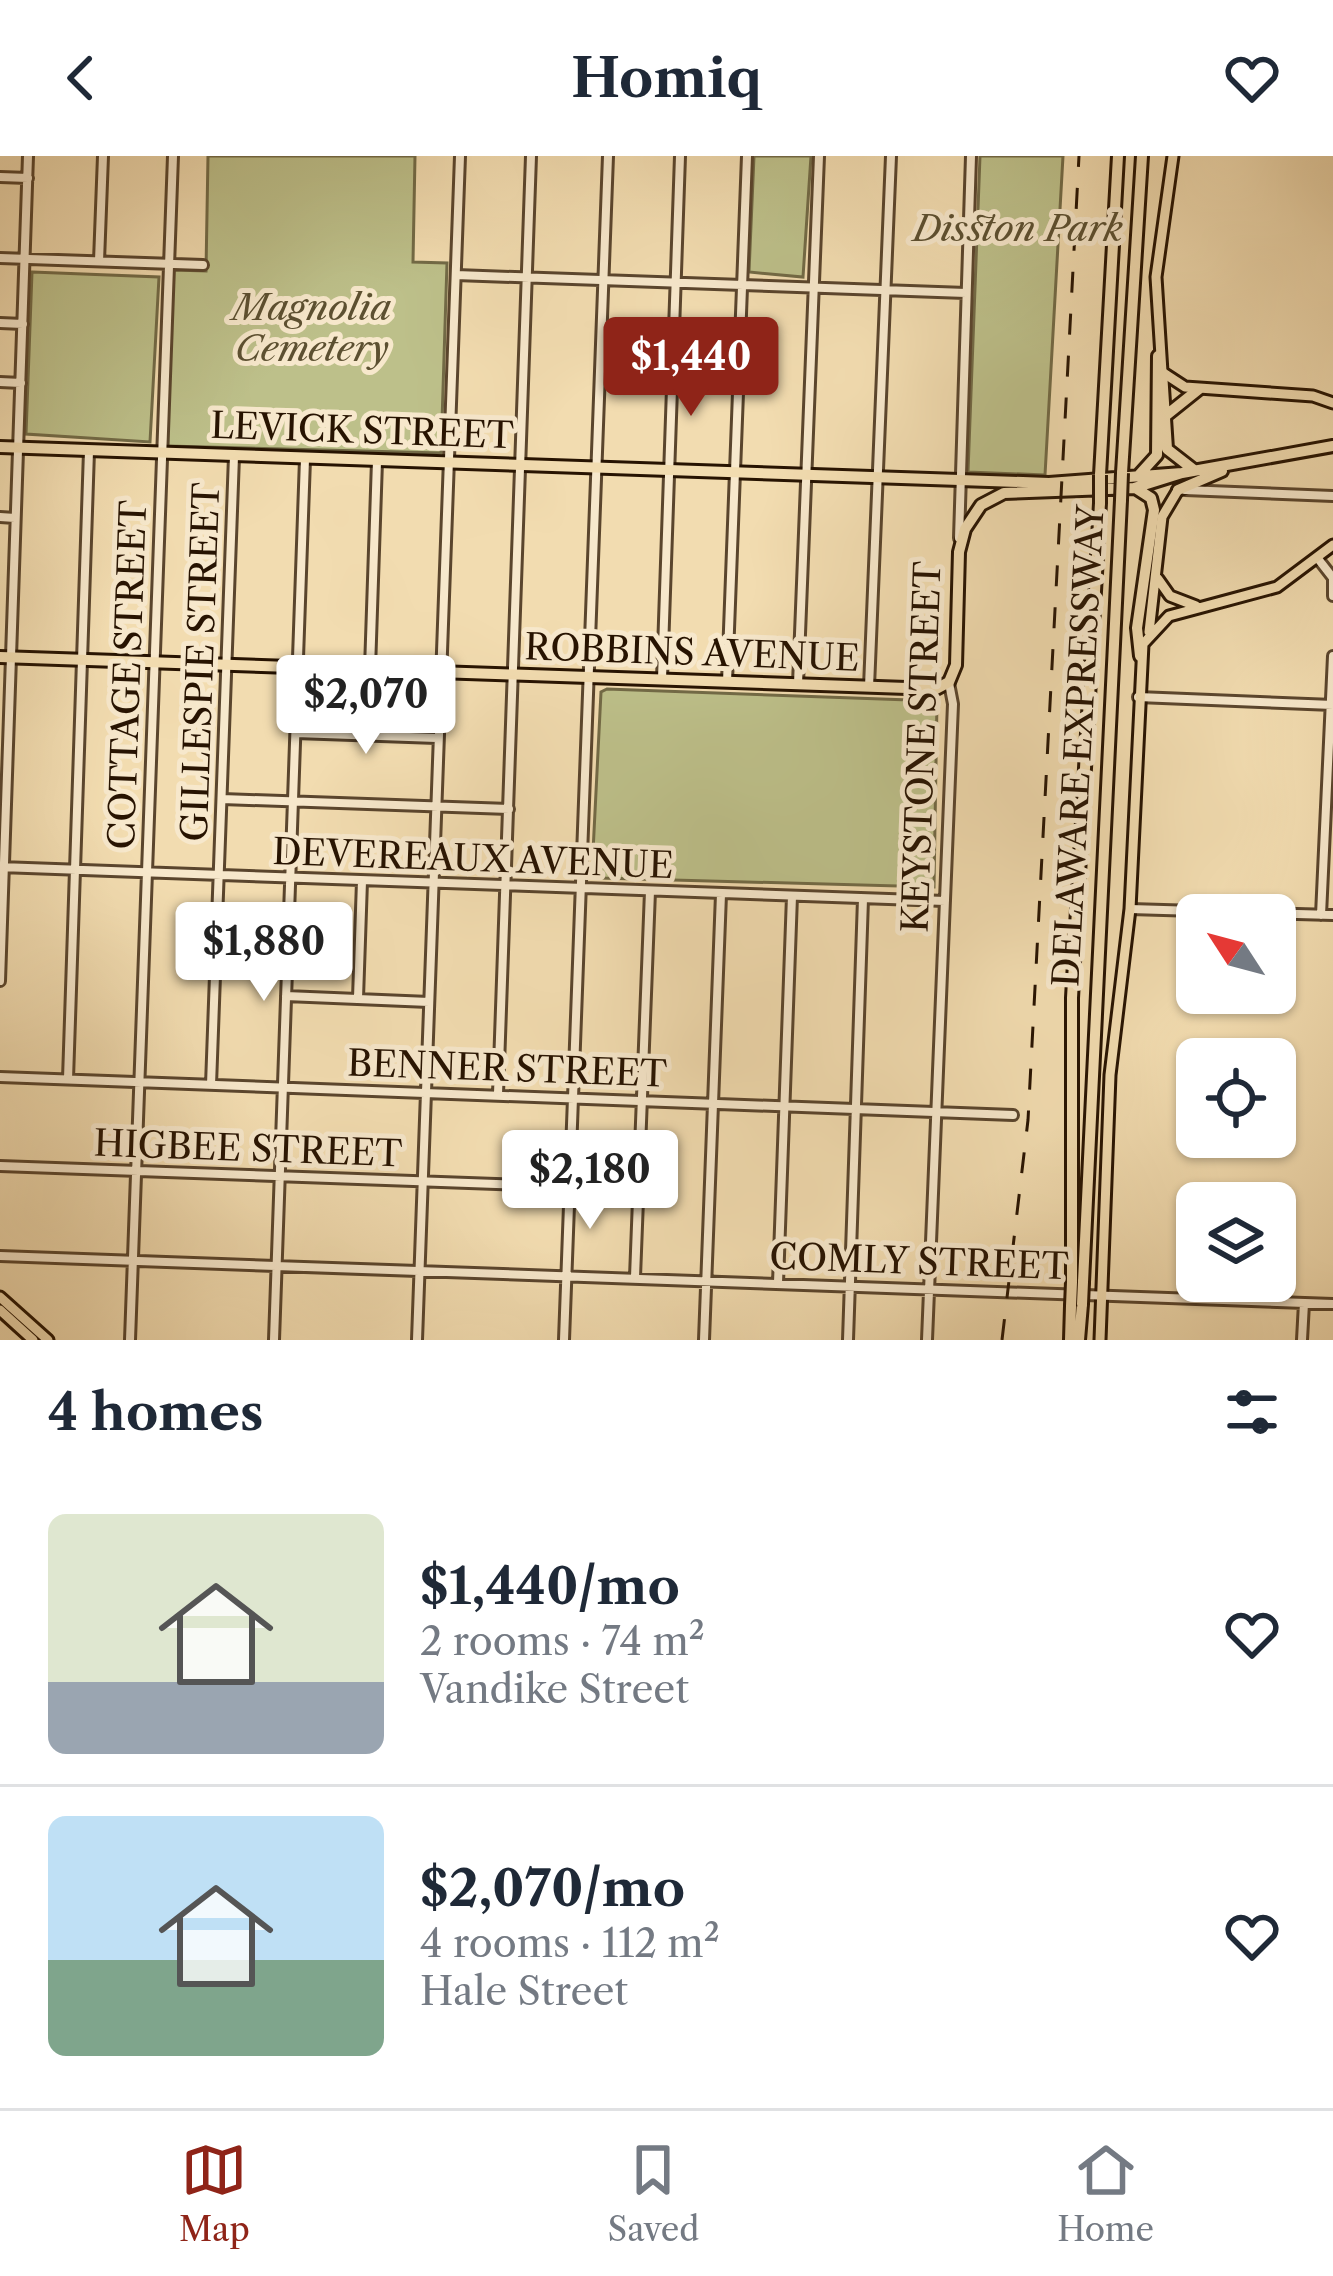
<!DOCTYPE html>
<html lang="en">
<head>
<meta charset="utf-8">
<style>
  :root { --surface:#fff; --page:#f6f6f7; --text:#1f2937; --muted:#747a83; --line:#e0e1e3; --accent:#8f2418 }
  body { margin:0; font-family:"Libre Caslon Text",serif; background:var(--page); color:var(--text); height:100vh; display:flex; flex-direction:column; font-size:45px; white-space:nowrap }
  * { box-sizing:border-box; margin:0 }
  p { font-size:39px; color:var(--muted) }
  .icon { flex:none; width:66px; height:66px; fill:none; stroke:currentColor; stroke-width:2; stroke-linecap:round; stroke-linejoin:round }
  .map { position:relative; height:1184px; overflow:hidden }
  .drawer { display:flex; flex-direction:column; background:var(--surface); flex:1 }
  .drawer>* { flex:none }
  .needle { width:78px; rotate:306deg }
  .controls { position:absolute; left:1176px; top:738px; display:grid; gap:24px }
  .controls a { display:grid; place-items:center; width:120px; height:120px; border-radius:18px; background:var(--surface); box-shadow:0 3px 9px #0004; font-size:60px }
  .price { position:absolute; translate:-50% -102px; padding:0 27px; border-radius:12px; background:#fff; color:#222; font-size:39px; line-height:78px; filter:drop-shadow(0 3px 6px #0008) }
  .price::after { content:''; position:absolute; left:50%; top:72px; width:36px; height:27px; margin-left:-18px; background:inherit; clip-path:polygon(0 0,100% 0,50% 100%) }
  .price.on { background:var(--accent); color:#fff }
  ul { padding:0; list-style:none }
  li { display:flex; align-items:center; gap:36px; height:300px; padding:0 48px }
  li+li { border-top:3px solid var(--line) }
  li span { display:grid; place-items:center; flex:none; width:336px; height:240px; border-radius:18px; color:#555 }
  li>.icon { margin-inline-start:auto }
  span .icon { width:144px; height:144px; fill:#fffc; stroke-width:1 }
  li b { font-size:51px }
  h2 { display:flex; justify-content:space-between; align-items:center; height:144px; padding:0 48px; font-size:51px }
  header { display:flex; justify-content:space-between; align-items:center; height:156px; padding:0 48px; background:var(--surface); font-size:54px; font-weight:800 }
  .dock { display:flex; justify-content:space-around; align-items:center; height:168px; border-top:3px solid var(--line); background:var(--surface); font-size:33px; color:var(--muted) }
  .dock a { display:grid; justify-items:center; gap:6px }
  .dock .on { color:var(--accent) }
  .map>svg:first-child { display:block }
  .green { fill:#bdc08a; stroke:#726a46; stroke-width:3 }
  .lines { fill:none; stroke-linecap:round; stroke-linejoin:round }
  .minor-casing { stroke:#5a452d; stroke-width:14 }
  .major-casing { stroke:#271301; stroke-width:15 }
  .highway-casing { stroke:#271301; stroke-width:16 }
  .minor { stroke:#f7e8cc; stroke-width:8 }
  .major { stroke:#f2dcb0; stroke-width:9 }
  .highway { stroke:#f2dcb0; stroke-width:10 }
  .rail { stroke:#271301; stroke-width:3; stroke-dasharray:21 21; stroke-linecap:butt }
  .highway-bridge-casing { stroke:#271301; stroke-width:16; stroke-linecap:butt }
  .highway-bridge { stroke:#f2dcb0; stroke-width:10 }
  .labels { text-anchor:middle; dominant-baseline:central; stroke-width:10; stroke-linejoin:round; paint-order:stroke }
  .park-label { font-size:36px; font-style:italic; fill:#5c5031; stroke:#f7e8cc }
  .street-label { font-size:36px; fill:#271301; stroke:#f7e8cc }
</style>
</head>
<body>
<header><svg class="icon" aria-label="back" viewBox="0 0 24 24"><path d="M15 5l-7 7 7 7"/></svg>Homiq<svg class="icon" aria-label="heart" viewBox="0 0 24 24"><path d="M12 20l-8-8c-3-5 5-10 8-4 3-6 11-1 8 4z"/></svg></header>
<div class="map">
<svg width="1333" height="1184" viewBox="0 0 1333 1184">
  <rect width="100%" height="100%" fill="#f2dcb0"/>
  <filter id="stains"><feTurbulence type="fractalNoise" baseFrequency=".00167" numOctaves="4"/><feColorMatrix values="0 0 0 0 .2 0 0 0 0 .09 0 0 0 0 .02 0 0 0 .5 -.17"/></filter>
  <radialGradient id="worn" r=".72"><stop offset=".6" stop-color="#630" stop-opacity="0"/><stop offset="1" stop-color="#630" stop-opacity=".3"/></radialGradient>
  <path class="green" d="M208,0H415L413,106L447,107L441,297L167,290L173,114L206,115Z
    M754,0H811L803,121L749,116Z
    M980,0H1063L1045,319L968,316Z
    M32,116L159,121L150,286L26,278Z
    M607,533L937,545L934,731L600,722L592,716L601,536Z"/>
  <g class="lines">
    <g class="minor-casing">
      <path id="minor" d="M0,21L28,22
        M0,102L203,109
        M99,105L103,0
        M456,119L966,137
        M0,167L23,168
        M0,226L21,227
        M1185,334L1333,340
        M0,361L15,362
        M959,382L971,0
        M1319,404L1333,422V440
        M370,513L377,305
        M662,523L680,0
        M727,526L747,0
        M798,528L819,0
        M869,531L891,0
        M1138,541L1333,549
        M296,577L437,582
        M222,643L509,653
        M0,711L945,745
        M1130,753L1333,759
        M1321,759L1333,500
        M0,825L28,0
        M286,840L429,846
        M358,842L362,725
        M0,921L1013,959
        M68,923L89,295
        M211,929L234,300
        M498,938L531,0
        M0,1010L637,1033
        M0,1100L1333,1148
        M635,1121L650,735
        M778,1127L792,740
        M130,1184L173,0
        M274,1184L305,303
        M417,1184L460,0
        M564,1184L608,0
        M704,1184L721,738
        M848,1184L863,743
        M927,1184L953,548L949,527
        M1302,1184L1304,1147"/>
    </g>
    <g class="major-casing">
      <path id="major" d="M1173,0L1156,121L1162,216L1185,231L1313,240L1333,247
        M1158,423L1170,440L1196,450
        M1149,476L1162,361L1178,334
        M0,1141L48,1184
        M0,1154L33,1184
        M1100,1184L1110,919L1130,753L1143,488L1169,460L1277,431L1333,389"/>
    </g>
    <g class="highway-casing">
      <path id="highway" d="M1162,216L1167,293L1194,314
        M1164,261L1199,233
        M0,291L1049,327L1182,317L1333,290
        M1122,317L1142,0
        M1100,319L1118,0
        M1138,320L1157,299L1158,200
        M1137,333L1151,342L1154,354L1137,472L1140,500
        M1178,334L1222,315
        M0,501L936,533L949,526L956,509L959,396L965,373L981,349L1004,337L1134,332L1182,317
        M1072,1126V842L1100,347
        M1083,1126L1121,344
        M1070,1184L1071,1150
        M1079,1184L1082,1148"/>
    </g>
    <use href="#minor" class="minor"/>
    <use href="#major" class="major"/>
    <use href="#highway" class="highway"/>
    <path class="rail" d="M1002,1184L1028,964L1079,0"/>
    <g class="highway-bridge-casing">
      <path id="highway-bridge" d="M1121,344L1122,317
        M1100,347V319
        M1082,1148L1083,1126
        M1071,1150L1072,1126"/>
    </g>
    <use href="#highway-bridge" class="highway-bridge"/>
  </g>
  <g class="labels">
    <g class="park-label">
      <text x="1018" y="72">Disston Park</text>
      <text x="312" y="151">Magnolia<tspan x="312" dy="41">Cemetery</tspan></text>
    </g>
    <g class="street-label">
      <text transform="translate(362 274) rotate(2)">LEVICK STREET</text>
      <text transform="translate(692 496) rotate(2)">ROBBINS AVENUE</text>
      <text transform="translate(200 506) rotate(-88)">GILLESPIE STREET</text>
      <text transform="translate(127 519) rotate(-88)">COTTAGE STREET</text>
      <text transform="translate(1078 590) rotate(-87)">DELAWARE EXPRESSWAY</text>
      <text transform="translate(921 591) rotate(-88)">KEYSTONE STREET</text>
      <text transform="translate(473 702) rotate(2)">DEVEREAUX AVENUE</text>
      <text transform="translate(507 912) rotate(2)">BENNER STREET</text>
      <text transform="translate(248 992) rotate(2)">HIGBEE STREET</text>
      <text transform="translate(919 1105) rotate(2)">COMLY STREET</text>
    </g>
  </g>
  <rect width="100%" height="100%" filter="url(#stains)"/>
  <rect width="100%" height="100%" fill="url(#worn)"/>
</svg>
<div class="controls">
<a><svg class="needle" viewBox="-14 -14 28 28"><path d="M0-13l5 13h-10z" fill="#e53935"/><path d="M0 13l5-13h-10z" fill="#747a83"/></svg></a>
<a><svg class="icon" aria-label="locate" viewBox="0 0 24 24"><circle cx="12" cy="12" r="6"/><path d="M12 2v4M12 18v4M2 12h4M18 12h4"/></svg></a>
<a><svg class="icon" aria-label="layers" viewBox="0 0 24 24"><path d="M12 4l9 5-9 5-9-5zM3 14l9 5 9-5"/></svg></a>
</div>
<b class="price on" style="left:691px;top:263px">$1,440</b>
<b class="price" style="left:366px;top:601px">$2,070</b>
<b class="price" style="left:264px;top:848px">$1,880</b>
<b class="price" style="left:590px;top:1076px">$2,180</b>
</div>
<section class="drawer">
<h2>4 homes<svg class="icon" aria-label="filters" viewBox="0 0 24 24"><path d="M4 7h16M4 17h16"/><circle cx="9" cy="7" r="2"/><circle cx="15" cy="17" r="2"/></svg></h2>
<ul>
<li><span style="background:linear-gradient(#dfe7d0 70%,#9aa5b1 0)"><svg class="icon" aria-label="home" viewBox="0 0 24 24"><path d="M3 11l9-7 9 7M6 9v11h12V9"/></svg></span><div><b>$1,440/mo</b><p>2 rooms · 74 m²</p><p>Vandike Street</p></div><svg class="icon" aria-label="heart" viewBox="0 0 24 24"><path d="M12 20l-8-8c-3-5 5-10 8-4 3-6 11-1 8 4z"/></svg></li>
<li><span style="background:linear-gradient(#bfe0f5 60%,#7fa58c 0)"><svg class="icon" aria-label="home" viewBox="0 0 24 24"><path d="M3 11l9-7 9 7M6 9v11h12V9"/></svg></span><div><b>$2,070/mo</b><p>4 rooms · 112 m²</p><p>Hale Street</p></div><svg class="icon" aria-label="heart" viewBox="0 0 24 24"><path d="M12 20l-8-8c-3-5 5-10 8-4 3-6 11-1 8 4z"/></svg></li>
</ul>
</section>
<nav class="dock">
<a class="on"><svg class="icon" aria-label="map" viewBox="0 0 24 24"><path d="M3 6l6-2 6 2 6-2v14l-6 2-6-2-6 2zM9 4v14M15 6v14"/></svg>Map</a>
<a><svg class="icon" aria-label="saved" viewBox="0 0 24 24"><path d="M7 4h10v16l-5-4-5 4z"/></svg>Saved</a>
<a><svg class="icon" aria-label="home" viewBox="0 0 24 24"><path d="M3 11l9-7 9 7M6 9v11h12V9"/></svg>Home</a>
</nav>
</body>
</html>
